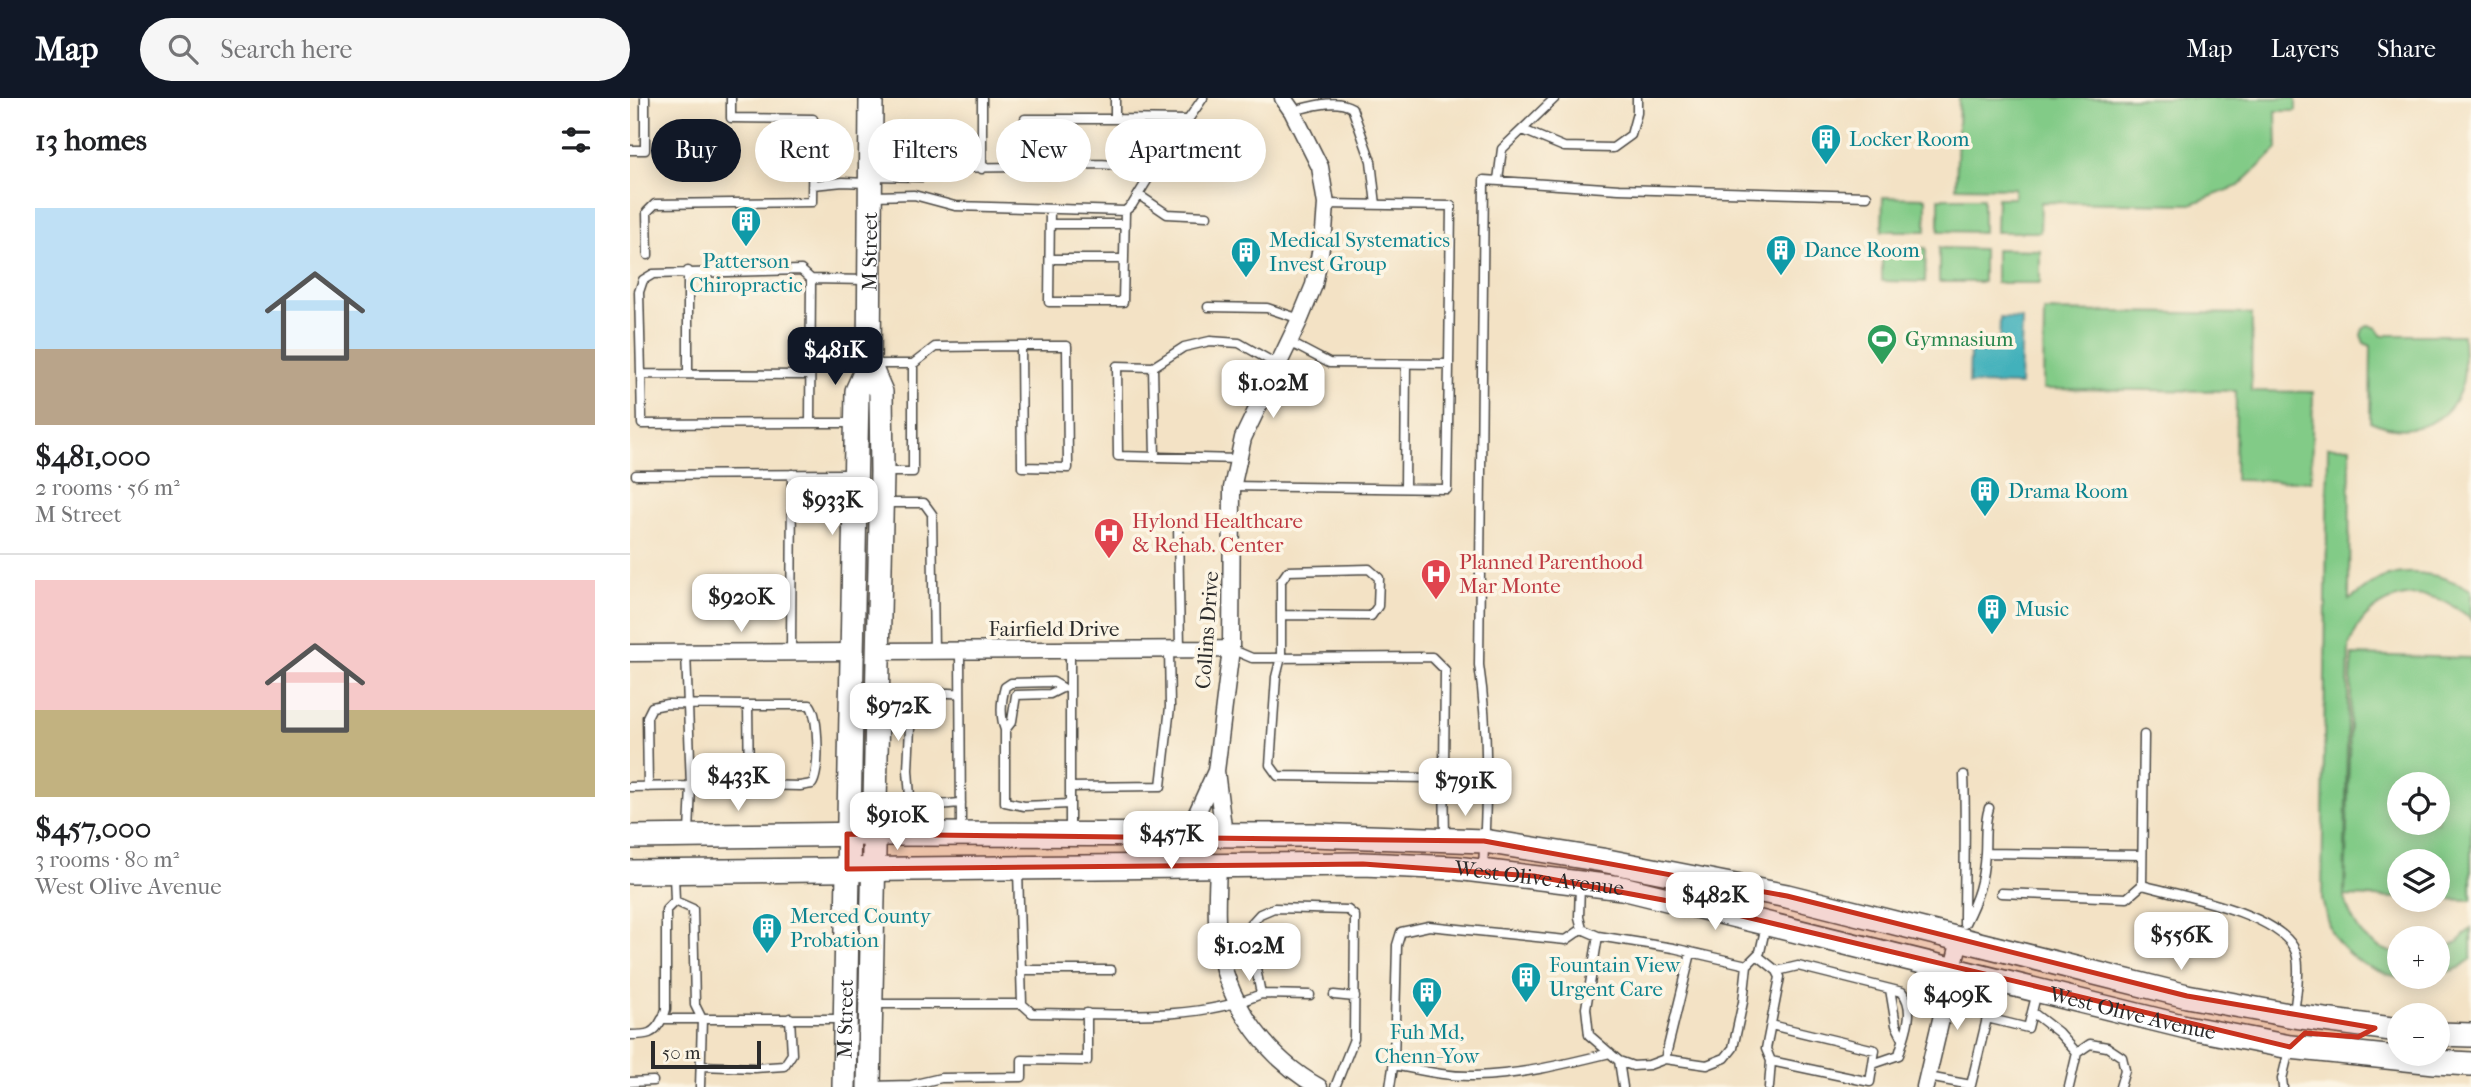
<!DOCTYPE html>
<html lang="en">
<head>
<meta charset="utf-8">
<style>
  :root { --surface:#fff; --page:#f6f6f6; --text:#202124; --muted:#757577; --line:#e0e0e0; --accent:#111827 }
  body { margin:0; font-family:"IM FELL French Canon",serif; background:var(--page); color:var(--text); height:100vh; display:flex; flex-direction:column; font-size:26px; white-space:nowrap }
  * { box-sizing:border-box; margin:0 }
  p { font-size:23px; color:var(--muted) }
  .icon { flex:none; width:38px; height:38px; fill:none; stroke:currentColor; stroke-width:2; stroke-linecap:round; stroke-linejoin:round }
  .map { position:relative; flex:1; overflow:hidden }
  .side { display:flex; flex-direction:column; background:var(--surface); width:630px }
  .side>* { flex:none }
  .hud { position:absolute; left:21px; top:21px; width:665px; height:63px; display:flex; gap:14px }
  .buttons { position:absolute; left:1757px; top:674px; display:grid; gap:14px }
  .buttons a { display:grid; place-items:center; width:63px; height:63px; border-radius:50%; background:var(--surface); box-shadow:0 4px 18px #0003; font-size:35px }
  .scale { position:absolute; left:21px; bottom:18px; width:110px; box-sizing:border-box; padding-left:7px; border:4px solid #2b2b2b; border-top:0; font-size:19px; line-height:24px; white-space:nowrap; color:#2b2b2b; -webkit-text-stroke:5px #fcf5e5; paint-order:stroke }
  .price { position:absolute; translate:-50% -60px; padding:0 16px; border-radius:14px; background:#fff; color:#222; font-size:23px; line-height:46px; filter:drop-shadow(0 2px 4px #0008) }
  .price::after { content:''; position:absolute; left:50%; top:42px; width:21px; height:16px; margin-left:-10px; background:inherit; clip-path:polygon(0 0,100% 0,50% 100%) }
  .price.on { background:var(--accent); color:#fff }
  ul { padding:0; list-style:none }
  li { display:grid; align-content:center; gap:14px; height:371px; padding:0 35px }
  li+li { border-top:2px solid var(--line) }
  li span { display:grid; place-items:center; height:217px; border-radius:0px; color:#555 }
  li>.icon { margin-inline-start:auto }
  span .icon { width:126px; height:126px; fill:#fffc; stroke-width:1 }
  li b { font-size:30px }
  h2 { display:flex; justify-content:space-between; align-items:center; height:84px; padding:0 35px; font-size:30px }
  .chip { padding:0 24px; border-radius:32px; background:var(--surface); box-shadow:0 4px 18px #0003; font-size:24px; line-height:63px }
  .chip.on { background:var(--accent); color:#fff }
  header { display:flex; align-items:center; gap:42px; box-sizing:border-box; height:98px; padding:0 35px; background:var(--accent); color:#fff }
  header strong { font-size:33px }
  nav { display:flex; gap:38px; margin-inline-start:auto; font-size:24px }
  .search { width:490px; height:63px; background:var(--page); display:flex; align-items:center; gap:18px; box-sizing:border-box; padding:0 24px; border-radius:38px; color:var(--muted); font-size:26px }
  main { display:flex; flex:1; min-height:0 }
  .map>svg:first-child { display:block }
  .green { fill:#82cb87; stroke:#567b59; stroke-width:2; fill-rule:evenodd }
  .water { fill:#42b1bb; stroke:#366e73; stroke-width:2 }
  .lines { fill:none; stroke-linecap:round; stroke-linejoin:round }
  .lane-casing { stroke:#494642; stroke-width:11 }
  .street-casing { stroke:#494642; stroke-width:19 }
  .secondary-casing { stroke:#494642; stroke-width:26 }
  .lane { stroke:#fff; stroke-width:8 }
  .street { stroke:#fff; stroke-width:16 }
  .secondary { stroke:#fff; stroke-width:23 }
  .marked { fill:#c8321e; fill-opacity:0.2; stroke:#c8321e; stroke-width:5; stroke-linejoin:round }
  .labels { text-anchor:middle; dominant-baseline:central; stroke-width:7; stroke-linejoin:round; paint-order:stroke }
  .culture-label { font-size:21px; fill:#0d838f; stroke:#fcf5e5; text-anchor:start }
  .street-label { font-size:21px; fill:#2b2b2b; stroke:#fcf5e5 }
  .leisure-label { font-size:21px; fill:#27864d; stroke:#fcf5e5; text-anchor:start }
  .health-label { font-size:21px; fill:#be3a42; stroke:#fcf5e5; text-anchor:start }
</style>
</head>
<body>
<header>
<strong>Map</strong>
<div class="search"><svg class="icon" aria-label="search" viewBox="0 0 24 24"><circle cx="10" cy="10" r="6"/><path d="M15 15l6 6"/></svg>Search here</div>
<nav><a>Map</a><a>Layers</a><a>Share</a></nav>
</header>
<main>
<section class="side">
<h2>13 homes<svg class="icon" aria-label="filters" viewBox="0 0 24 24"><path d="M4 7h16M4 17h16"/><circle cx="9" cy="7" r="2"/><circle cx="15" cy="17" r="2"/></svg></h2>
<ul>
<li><span style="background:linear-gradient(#bfe0f5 65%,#b9a48a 0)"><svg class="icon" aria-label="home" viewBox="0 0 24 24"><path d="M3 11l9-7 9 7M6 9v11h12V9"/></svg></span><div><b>$481,000</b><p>2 rooms · 56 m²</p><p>M Street</p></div></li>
<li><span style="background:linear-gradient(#f6c9c9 60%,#c2b280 0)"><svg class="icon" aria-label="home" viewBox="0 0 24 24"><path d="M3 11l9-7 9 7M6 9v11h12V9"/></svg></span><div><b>$457,000</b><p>3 rooms · 80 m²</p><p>West Olive Avenue</p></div></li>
</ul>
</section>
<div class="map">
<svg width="1841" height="989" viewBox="0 0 1841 989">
  <rect width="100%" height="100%" fill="#fcf5e5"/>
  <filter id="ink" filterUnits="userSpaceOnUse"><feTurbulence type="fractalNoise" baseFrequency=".0143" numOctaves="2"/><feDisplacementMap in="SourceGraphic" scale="14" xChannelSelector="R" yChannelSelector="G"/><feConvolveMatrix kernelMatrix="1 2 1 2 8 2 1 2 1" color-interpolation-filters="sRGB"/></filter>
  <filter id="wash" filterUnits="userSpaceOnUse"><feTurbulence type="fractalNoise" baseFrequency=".00686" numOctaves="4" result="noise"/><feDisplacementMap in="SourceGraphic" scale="28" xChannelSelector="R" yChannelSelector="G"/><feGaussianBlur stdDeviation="1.57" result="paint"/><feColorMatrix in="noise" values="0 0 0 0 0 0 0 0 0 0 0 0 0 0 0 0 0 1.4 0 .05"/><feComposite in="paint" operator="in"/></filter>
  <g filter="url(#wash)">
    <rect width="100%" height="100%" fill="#f3e2c5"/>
    <path class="green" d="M1329,0H1666V13H1646L1647,51L1609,88L1561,106L1411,104L1410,134H1366L1367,100H1384V90L1326,89Z
      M1253,99L1296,100V133H1252Z
      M1309,100H1353V134L1309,133Z
      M1252,150H1296L1295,184L1252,183Z
      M1309,150L1353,151V184H1309Z
      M1366,151L1410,152V185H1366Z
      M1414,213L1622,216L1621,293L1683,294L1681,383L1605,382L1606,293L1413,291Z
      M1739,227L1747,230L1751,237H1833C1833,252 1836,271 1832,286C1820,328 1778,340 1740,323L1741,248L1734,245L1731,237L1733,231Z
      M1698,349H1720L1719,502C1727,497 1734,491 1741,486C1771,466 1813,476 1841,492V522C1837,516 1831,513 1824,509C1797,491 1763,494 1739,516C1729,524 1724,537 1719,548L1714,800C1726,834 1734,846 1769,857V878L1803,879C1767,886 1723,869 1703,837C1697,827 1695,812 1692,801Z
      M1722,557L1841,560V802L1808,801V763H1769V800L1715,798ZM1769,686H1808V724H1769Z
      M1841,830V861L1829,870L1808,877V854L1829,843Z"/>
    <path class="water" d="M1370,220L1392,221L1390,287L1339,286L1340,253H1369Z"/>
  </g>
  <g filter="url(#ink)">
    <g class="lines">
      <g class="lane-casing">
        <path id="lane" d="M662,13C682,8 706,0 722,10L741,63L746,107
          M485,21L558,22
          M893,32L934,49L983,50L1001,37L1007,15V0
          M0,52H15V0
          M395,69C432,68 487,60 521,76
          M352,71V0
          M243,78L293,79L300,70L395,69V21H485V0
          M868,82L872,51L925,0
          M183,87L213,84L237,85
          M509,97L537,116L577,118
          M243,98L284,97L325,108L495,113L502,107L521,76L573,0
          M696,106L821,108L819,266
          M420,111L419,204H493L495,113
          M420,126H494
          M18,157L17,114L25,106L182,104L183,21L101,20V0
          M420,161H494
          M58,173V276
          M578,209L637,210L670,221
          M244,266H283L305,249L391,248L392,369L438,370L437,248H391
          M523,269L554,249L580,243L609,245L648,267
          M11,276L9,194L13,182L23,176L171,172L181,181
          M179,277L11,276L12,326L180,325
          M226,325H180L181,181L237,182
          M525,359L523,269L487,268L488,358L609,361
          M255,374H283V266
          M6,377L222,376
          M602,388L817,391L819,266L699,265L659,244
          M775,390L776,266
          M254,405H294L302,416L304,553
          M548,425L550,551
          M601,551L622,560L802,559L815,572L814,673L800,680L648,678L640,667L646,579L651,559V483L658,473L739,471L749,480L748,508L741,518L651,517
          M330,553L331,733
          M161,554L162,376
          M432,590L420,596L386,597L382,623L375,632V704L394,708L440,706
          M330,595C314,596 290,591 281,608L278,672L280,699C292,711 314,706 331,705
          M118,607H180C189,618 190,674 182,686L170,688L119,687
          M375,632C370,618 371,603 375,589L381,585L423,584L433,590
          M814,673L815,740
          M1334,677C1336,727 1334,776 1334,826
          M0,689L61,688L56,554
          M18,689L17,619L22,609L37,606L118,607L119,687L61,688L59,735
          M440,689L531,688L540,609L539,551
          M440,734V551
          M1355,755L1512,757
          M853,769C857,702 859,633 849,567L854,82L989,91L1237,98
          M44,777L45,803L63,811L65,907L72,921L70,989
          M950,787L949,819L952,831L968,838L1043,850L1117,867L1130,854L1136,827
          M1512,787C1552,798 1644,814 1664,850C1672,864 1666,899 1664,915
          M1371,795L1497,800L1512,787L1514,637
          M1335,825C1348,799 1353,784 1355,755C1356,739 1354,725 1359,710
          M968,838L956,910L959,937L989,963L993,989
          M1127,857L1147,873L1150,879L1136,951L1141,963L1139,989
          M391,872H481
          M1147,873L1168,868L1272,894C1287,913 1274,936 1269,957L1243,966
          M1260,891L1266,927L1273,941
          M631,896L680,897
          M704,897L725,899
          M244,906H392L388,773
          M392,906L402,915C474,915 564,925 631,896L620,840V827L630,816L644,810L718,812L725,818L724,941L705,989
          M1402,914L1428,934L1447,955
          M33,921L36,911V812L45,803
          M1141,927L1245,952L1240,984L1141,963
          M0,937C17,937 24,937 32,921H212
          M1035,961L1061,855
          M989,963L1003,968L1019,967L1035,961L1077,967L1095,960L1103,950L1113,904L1117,867
          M764,967C790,972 817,979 845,978C891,977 935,966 980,955
          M71,968L125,970L154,968L162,956L160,920
          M1298,979L1341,987L1357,920L1398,930L1407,894
          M0,984L23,983
          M240,988L281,987L311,980L392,979V962L457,963V915
          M760,989L764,963L767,847L771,834L799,828L936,842L952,831
          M1439,989L1447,955L1460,946L1477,949L1492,959L1495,972L1490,989
          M1653,989L1652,981L1659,952"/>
      </g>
      <g class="street-casing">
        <path id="street" d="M248,553L601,551
          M0,555L221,554
          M557,737L586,673
          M594,737L586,673L601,551L602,390L613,340L670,221L684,187L694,133L696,106L690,69L662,13L653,0
          M588,768C587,796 585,826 590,854C600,910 640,962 689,989
          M1295,989L1330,841"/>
      </g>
      <g class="secondary-casing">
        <g id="secondary">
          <path d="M0,739L245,736L681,737L854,743L972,762L1157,798L1557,898L1664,918L1769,932"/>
          <path id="s1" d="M0,774L733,766L826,770L992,790L1556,929L1660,949L1805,964L1841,966"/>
          <path d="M1808,936L1841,937"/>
          <path id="s2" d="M214,989L227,293L239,266"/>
          <path id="s3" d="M239,989L252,374L251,294L239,266L241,0"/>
        </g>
      </g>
      <use href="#lane" class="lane"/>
      <use href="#street" class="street"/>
      <use href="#secondary" class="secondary"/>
    </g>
  </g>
  <path class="marked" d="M217,736L854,743L1157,798L1557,898L1745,930L1728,939L1675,935L1660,949L1087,812L904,778L733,766L217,771Z"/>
  <defs>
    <g id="building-pin" transform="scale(1.575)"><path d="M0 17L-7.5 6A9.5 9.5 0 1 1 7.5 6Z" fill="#0f9aa8" stroke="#fcf5e5"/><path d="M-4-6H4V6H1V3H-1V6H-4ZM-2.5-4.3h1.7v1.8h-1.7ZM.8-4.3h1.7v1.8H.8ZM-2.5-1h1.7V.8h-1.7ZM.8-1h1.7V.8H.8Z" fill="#fff"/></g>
    <g id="stadium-pin" transform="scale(1.575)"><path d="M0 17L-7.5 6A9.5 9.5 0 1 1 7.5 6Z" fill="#2e9e5b" stroke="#fcf5e5"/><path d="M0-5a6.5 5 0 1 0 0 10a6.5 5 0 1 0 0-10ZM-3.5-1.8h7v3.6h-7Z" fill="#fff"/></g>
    <g id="hospital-pin" transform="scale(1.575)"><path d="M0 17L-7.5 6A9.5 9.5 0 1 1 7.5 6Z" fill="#e0444e" stroke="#fcf5e5"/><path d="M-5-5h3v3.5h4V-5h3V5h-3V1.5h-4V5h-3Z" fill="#fff"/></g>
  </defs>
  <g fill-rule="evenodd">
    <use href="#building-pin" x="1196" y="41"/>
    <use href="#building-pin" x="116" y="123"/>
    <use href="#building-pin" x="1151" y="152"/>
    <use href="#building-pin" x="616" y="154"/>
    <use href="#stadium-pin" x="1252" y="241"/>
    <use href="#building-pin" x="1355" y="393"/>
    <use href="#hospital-pin" x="479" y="435"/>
    <use href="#hospital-pin" x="806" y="476"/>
    <use href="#building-pin" x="1362" y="511"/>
    <use href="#building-pin" x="137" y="830"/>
    <use href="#building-pin" x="896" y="879"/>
    <use href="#building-pin" x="797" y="894"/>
  </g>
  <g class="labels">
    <g class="culture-label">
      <text x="1219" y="41">Locker Room</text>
      <text x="639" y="142">Medical Systematics<tspan x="639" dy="24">Invest Group</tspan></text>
      <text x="1174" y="152">Dance Room</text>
      <text x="116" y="163" text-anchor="middle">Patterson<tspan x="116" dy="24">Chiropractic</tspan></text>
      <text x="1378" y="393">Drama Room</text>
      <text x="1385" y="511">Music</text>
      <text x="160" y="818">Merced County<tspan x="160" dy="24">Probation</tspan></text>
      <text x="919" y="867">Fountain View<tspan x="919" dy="24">Urgent Care</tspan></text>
      <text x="797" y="934" text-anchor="middle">Fuh Md,<tspan x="797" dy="24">Chenn-Yow</tspan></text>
    </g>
    <g class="street-label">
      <text stroke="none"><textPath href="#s3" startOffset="838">M Street</textPath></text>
      <text x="424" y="531">Fairfield Drive</text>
      <text transform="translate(577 532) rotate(-86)">Collins Drive</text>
      <text stroke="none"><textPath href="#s1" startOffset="910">West Olive Avenue</textPath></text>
      <text stroke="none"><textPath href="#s1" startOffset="1519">West Olive Avenue</textPath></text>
      <text stroke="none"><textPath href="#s2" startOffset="68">M Street</textPath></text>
    </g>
    <g class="leisure-label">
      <text x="1275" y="241">Gymnasium</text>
    </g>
    <g class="health-label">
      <text x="502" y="423">Hylond Healthcare<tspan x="502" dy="24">&amp; Rehab. Center</tspan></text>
      <text x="829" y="464">Planned Parenthood<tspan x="829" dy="24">Mar Monte</tspan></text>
    </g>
  </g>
</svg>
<div class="buttons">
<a><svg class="icon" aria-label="locate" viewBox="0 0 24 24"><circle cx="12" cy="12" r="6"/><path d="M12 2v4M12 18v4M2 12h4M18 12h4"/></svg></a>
<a><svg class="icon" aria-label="layers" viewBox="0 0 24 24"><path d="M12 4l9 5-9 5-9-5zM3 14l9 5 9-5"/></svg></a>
<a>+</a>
<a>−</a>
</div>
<div class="scale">50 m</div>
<b class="price on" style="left:205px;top:289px">$481K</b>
<b class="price" style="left:643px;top:322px">$1.02M</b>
<b class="price" style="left:202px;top:439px">$933K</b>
<b class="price" style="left:111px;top:536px">$920K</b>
<b class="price" style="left:268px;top:645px">$972K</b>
<b class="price" style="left:108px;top:715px">$433K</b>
<b class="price" style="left:835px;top:720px">$791K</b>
<b class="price" style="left:267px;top:754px">$910K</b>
<b class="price" style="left:541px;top:773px">$457K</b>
<b class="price" style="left:1085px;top:834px">$482K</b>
<b class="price" style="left:1551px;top:874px">$556K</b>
<b class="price" style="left:619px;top:885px">$1.02M</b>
<b class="price" style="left:1327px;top:934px">$409K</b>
<div class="hud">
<a class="chip on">Buy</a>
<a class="chip">Rent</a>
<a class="chip">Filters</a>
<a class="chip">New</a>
<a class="chip">Apartment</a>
</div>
</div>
</main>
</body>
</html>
